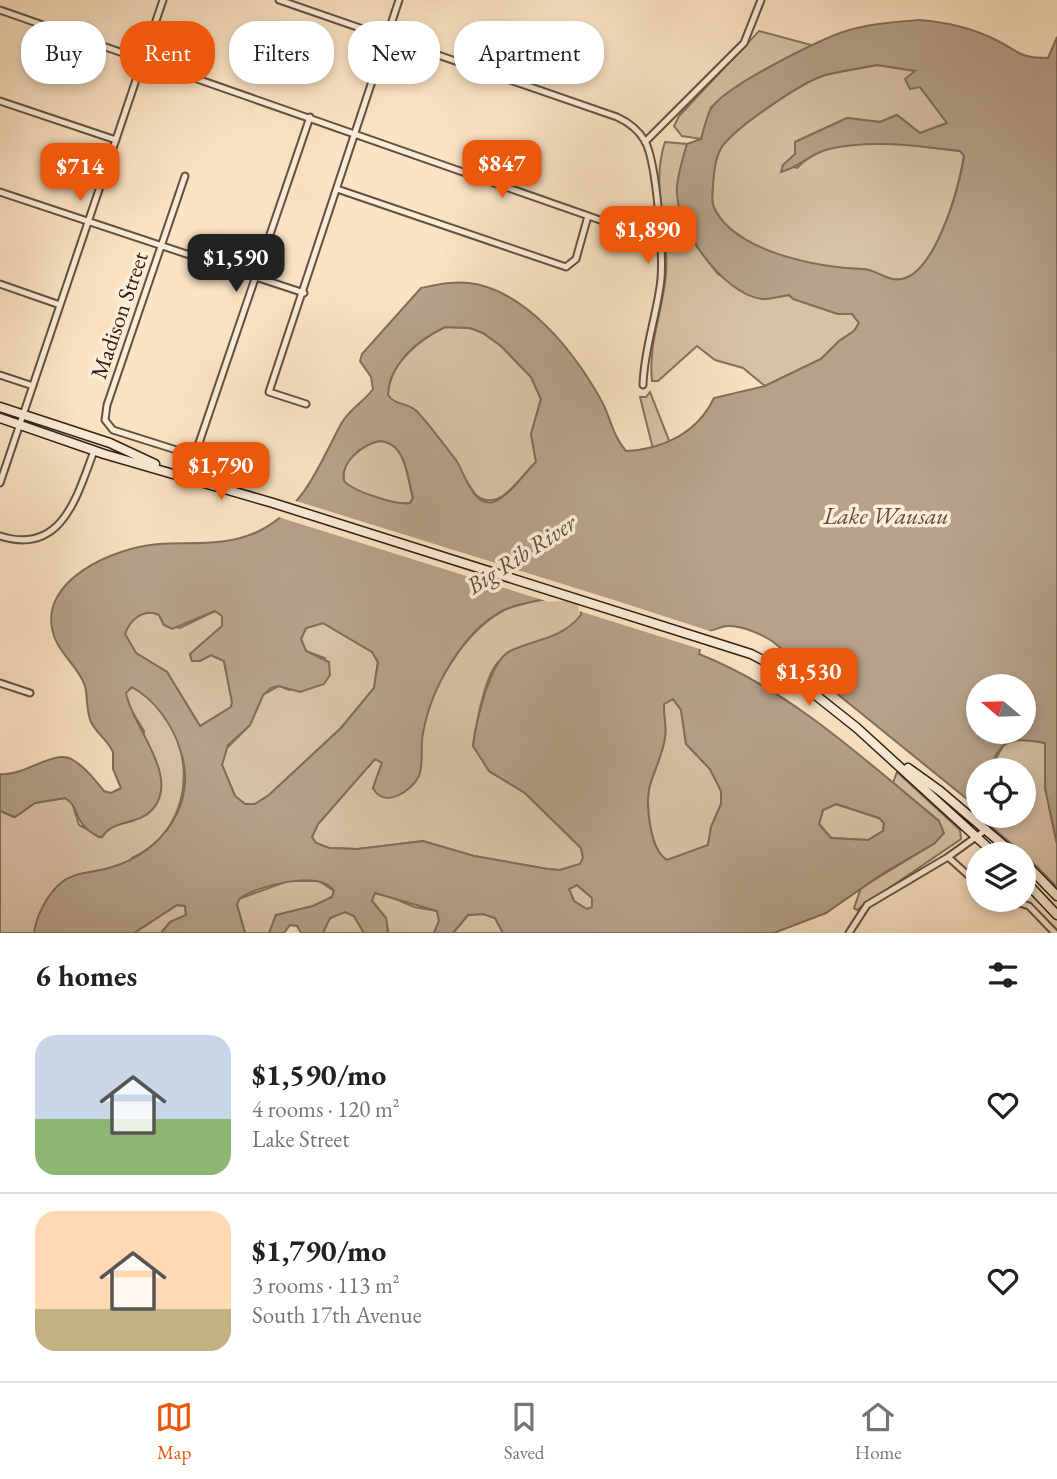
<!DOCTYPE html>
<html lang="en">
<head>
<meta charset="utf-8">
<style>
  :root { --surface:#fff; --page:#f2f2f2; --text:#202124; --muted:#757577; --line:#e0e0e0; --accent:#ea580c }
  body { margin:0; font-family:"EB Garamond",serif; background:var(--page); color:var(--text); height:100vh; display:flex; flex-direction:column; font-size:26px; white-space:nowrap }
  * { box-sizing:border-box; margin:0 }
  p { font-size:23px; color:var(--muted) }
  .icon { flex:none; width:38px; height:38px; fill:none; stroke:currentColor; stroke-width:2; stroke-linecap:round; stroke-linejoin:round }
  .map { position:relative; height:933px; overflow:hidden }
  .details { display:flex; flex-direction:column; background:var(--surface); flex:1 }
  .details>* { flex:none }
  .banner { position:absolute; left:21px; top:21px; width:700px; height:63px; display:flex; gap:14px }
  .needle { width:46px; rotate:289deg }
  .buttons { position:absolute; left:966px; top:674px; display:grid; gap:14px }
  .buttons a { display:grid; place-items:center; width:70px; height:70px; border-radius:50%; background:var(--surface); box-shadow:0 4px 10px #0003; font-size:35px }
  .price { position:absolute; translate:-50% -60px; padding:0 16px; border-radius:14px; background:var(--accent); color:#fff; font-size:23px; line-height:46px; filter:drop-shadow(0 2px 4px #0008) }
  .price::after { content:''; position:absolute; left:50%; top:42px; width:21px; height:16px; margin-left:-10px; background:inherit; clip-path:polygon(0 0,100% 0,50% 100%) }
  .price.selected { background:#222; color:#fff }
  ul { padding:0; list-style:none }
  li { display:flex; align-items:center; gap:21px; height:175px; padding:0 35px }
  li+li { border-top:2px solid var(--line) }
  li span { display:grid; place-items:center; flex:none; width:196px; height:140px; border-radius:21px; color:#555 }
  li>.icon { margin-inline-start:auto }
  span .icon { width:84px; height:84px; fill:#fffc; stroke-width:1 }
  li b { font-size:30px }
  h2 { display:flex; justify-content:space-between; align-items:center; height:84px; padding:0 35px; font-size:30px }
  .chip { padding:0 24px; border-radius:28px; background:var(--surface); box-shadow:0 4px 10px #0003; font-size:24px; line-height:63px }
  .chip.selected { background:var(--accent); color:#fff }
  .menu { display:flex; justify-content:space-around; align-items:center; height:98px; border-top:2px solid var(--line); background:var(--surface); font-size:19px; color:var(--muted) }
  .menu a { display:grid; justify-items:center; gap:4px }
  .menu .selected { color:var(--accent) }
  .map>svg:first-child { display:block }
  .green { fill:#d8c2a6; stroke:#84715e; stroke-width:2 }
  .water { fill:#b6a189; stroke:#806d5b; stroke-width:2; fill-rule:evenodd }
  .pier { fill:#fbe3c3 }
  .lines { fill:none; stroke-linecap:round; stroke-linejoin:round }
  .minor-casing { stroke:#625142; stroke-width:9 }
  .secondary-casing { stroke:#2f2017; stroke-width:11 }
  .minor { stroke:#fcedd8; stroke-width:5 }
  .secondary { stroke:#fcedd8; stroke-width:8 }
  .labels { text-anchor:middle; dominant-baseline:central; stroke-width:7; stroke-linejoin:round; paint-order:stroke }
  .street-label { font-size:23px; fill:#2f2017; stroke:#fcedd8 }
  .water-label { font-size:24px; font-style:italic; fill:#5e4d3f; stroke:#fcedd8 }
</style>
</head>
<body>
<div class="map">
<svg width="1057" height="933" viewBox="0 0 1057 933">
  <rect width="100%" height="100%" fill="#fbe3c3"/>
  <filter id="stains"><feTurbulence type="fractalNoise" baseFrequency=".00286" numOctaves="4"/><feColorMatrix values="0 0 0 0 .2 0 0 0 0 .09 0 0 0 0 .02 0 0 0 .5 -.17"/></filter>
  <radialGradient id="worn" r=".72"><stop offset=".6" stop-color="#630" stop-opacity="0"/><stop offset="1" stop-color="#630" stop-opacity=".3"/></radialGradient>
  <path class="green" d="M759,31L815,46L752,77L711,107L701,139L682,136L674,126L679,116Z
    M877,65L916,71L920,87L947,123L920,133L897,115L880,122L847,118L795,142V155L783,165L797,168C833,129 913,146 960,151L964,155C960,185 936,272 902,279C887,282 876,269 862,269C842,268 823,269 804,264C774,255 724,236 713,205C711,199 713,190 713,184C714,172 715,159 721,148C734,128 802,82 825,75C842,71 860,68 877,65Z
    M665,142L687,144L677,188L697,247L718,274L763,299L789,295L793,299L838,314H852L859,323L854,331L839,341L821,359L765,386L743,368L715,360L697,346L658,381H652C648,343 663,311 666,274C670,230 650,187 665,142Z
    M445,327L470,328L483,333L501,346L531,377L541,399L531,434L536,462C520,477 499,514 476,495L417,411L393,403L388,395C389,364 418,340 445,327Z
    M650,392L670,443L653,449L640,397H646Z
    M379,441C406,442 407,476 413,498L410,503C398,506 352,491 344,481C340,462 362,445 379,441Z
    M557,596H573L583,608C577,645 514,638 495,666C484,682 476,726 473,745L489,771L525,793L581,848L583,858L580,864L560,870L548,869L474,856L423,841L358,849L329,848L316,843L312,837L318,824L375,759L382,763L373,788L420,773C421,760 420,747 422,734C430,689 463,632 504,610C519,603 540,601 557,596Z
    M215,611L222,616V626L190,654L192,661H200L211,655L224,661L232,702L231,707L200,726L167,672L136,653L125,634C130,619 144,608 159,615L164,625L180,628Z
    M323,623L372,652L378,662L374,688L341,728L269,795L255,804H245L235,796L222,765L224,751L250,725L263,695L279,686L290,690L325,658L306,651L301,639L306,628Z
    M132,687C199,723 203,826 132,858L106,933H0V811L14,817L35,803L65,798L72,802L79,825L102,837L110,826L133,821L144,731L127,703L125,693Z
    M673,699L681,710L686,744L710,769L721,791V804L711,827L708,846L667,860C650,850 646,807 649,789C653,771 663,755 665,737C667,726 663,715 664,704Z
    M1019,738L1045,743V788L1057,844V887L1024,854L977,815L1024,816V770H990L1004,744Z
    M897,772L960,830L961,839L857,910L854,908L861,888L935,843L939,821L893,783Z
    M836,804L879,818L884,823L883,831L868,840L831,838L819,824L823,810Z
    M288,881H319L334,891L332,897L313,906L276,915L269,933H245L237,905L239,899Z
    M577,885L592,898V908L586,909L574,901L569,889Z
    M382,893L414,907L437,911L439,921L434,933H388L386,918L372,901L373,894Z
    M177,905L185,906L186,915L170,922L161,933H134Z
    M346,912L354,916L364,933H323C327,920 332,914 346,912Z
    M483,914L495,918L503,933H453L468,915Z"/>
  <path class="water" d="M919,20C945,22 975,29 998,41C1021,53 1020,58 1048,58L1057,37V844L1045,788V743C1016,737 999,737 990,770H978V808L772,641C761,634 741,625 727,626C719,627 713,631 704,632L699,654C790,690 865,760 939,821L944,833L935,843L882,874L826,913L774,933H503L495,918L483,914L468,915L453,933H434L439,921L437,911L375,893L372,901L386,918L388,933H364L354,916L345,912L330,918L323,933H301L297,926L290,925L284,933H269L276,915L313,906L332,897L334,891C319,869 257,886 239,899L237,905L245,933H161L170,922L186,915L185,906L177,905L134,933H34C36,916 48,893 62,882C76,871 95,873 112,867C163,852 199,802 180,749C172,724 155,700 132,687L126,693C131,725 181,776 153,809C138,826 115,818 102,837H99C70,822 82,808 65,798L35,803L15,817L0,811V774C24,777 54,748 73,760C85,767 95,780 104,791L111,793L121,788L113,769V752C108,740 96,733 91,722C86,711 88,698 85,686C79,667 60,655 54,636C35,580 116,547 159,544C196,542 230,547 263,529C305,506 320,463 341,424C349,409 364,402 373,389L371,377L360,361L362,354L421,288C436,285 453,281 469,283C526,290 574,352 600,398C611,417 611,433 626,451C664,449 697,433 714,398L765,386L821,359L839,341L854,331L859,323L852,314H838L793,299L789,295C781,296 769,300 762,299C722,294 674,225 677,187C678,173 683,158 687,144L701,139C704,130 706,117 711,109C723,87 814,43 840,33C865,24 893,22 919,20ZM877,65L915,71L905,79L910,89L920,87L947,123L920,133L897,115L880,122L847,118L795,142V154L783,165L781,172C800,167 810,153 829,149C873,139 916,146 960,151L964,156C960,186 936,272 902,279C887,282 876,269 862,269C819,268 730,251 713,205C711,199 713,190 713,184C714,172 715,159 721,148C734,128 802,82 825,75C841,71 860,68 877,65ZM445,327L470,328L483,333L501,346L531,377L541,399L531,434L536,462C524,473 509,497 493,502C473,507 464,472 456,460C447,449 425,418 415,410C406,402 396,406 388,395C389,364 418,340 445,327ZM379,441C406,442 407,476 413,498L410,503C398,506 352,491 344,481C340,462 362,445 379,441ZM557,596L581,602V615C562,639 535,639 510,651C489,662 476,723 473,746L489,771L525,793L581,848L583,858L580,864L560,870L548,869L474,856L423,841L358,849L329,848L316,843L312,837L318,824L375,759L382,763L373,788C384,809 411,792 419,776C424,763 420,747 423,733C431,688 463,631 504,610C519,603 540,601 557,596ZM215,611L222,616V626L190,654L192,661H200L211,655L224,661L232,702L231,707L200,726L167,672L136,653L125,634C130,619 144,608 159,615L164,625L172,629ZM323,623L372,652L378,662L374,688L341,728L269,795L255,804H245L235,796L222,765L228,745L250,725L263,695L271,688L279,686L300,692L324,684L330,675L329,662L306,651L301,639L306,628ZM978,686H1024V732H978ZM673,699L681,710L686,744L710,769L721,791V804L711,827L708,845L667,860C650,850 646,808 649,789C653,772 663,755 665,737C667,726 663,716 664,704ZM836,804L879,818L884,823L883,831L868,840L831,838L819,824L823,810ZM577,885L592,898V907L587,909L574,901L569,889Z"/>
  <path class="pier" d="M293,500L614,600L719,634L707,635L703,650L579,611L578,604L572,600L549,602L275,516Z"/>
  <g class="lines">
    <g class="minor-casing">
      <path id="minor" d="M279,0L617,117C628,122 638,129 645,141C657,164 663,252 661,279C657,316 644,348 643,385
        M0,10L660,241
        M0,101L116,140
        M645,142L744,43L761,0
        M185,176L107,405L105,420L113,430L189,454L199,443L310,117
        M337,189L566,267L576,259L588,216
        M0,192L304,293
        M0,284L60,305
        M0,375L33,386
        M306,404L269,392L399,0
        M0,483L163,0
        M0,536C62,556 77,496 94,451
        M0,683L30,693
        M948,857L978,884
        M1011,900L1029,906L1055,933
        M849,933L867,905L948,857L987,829"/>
    </g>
    <g class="secondary-casing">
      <path id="secondary" d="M0,407L110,443L155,464
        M0,418L104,454L273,503L751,654L789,674L857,728L995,854
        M908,768L940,791L1014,854
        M1024,862L1057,896
        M1024,880L1057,915"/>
    </g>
    <use href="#minor" class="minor"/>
    <use href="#secondary" class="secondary"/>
  </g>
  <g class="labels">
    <g class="street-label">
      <text transform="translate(119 315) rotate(-71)">Madison Street</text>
    </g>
    <g class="water-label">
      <text x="886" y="515">Lake Wausau</text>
      <text transform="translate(521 554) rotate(-33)">Big Rib River</text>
    </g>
  </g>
  <rect width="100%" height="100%" filter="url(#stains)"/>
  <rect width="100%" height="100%" fill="url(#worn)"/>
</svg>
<div class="buttons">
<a><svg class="needle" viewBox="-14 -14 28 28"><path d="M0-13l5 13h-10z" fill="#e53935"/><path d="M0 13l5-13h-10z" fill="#757577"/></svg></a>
<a><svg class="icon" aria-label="locate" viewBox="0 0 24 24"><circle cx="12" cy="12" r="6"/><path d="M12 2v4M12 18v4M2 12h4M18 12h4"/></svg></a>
<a><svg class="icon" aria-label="layers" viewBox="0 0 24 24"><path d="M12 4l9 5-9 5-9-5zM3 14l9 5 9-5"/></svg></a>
</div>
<b class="price" style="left:502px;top:200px">$847</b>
<b class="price" style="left:80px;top:203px">$714</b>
<b class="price" style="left:648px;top:266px">$1,890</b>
<b class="price selected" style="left:236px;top:294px">$1,590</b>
<b class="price" style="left:221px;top:502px">$1,790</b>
<b class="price" style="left:809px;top:708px">$1,530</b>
<div class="banner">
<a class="chip">Buy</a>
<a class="chip selected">Rent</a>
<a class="chip">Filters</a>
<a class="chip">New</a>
<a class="chip">Apartment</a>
</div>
</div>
<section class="details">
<h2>6 homes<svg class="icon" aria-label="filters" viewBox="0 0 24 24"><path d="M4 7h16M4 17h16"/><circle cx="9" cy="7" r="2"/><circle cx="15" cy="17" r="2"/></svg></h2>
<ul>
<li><span style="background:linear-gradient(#c9d6e8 60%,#8fb573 0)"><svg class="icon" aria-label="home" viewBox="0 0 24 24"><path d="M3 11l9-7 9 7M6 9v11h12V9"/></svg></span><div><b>$1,590/mo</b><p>4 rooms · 120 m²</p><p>Lake Street</p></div><svg class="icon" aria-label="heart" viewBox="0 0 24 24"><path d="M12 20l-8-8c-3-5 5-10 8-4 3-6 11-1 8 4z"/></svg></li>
<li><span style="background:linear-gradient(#ffd9b3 70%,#c2b280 0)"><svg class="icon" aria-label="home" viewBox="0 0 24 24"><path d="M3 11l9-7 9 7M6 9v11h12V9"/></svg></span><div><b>$1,790/mo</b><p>3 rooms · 113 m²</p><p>South 17th Avenue</p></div><svg class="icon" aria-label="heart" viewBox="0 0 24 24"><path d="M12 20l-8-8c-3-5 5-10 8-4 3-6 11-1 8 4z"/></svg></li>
</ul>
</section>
<nav class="menu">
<a class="selected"><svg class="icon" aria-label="map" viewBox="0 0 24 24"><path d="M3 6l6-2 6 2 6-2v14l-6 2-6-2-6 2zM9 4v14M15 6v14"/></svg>Map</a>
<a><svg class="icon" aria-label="saved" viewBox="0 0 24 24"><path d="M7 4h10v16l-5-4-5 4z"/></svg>Saved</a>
<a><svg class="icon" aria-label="home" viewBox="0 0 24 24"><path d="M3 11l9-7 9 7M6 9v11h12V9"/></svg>Home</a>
</nav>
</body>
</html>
